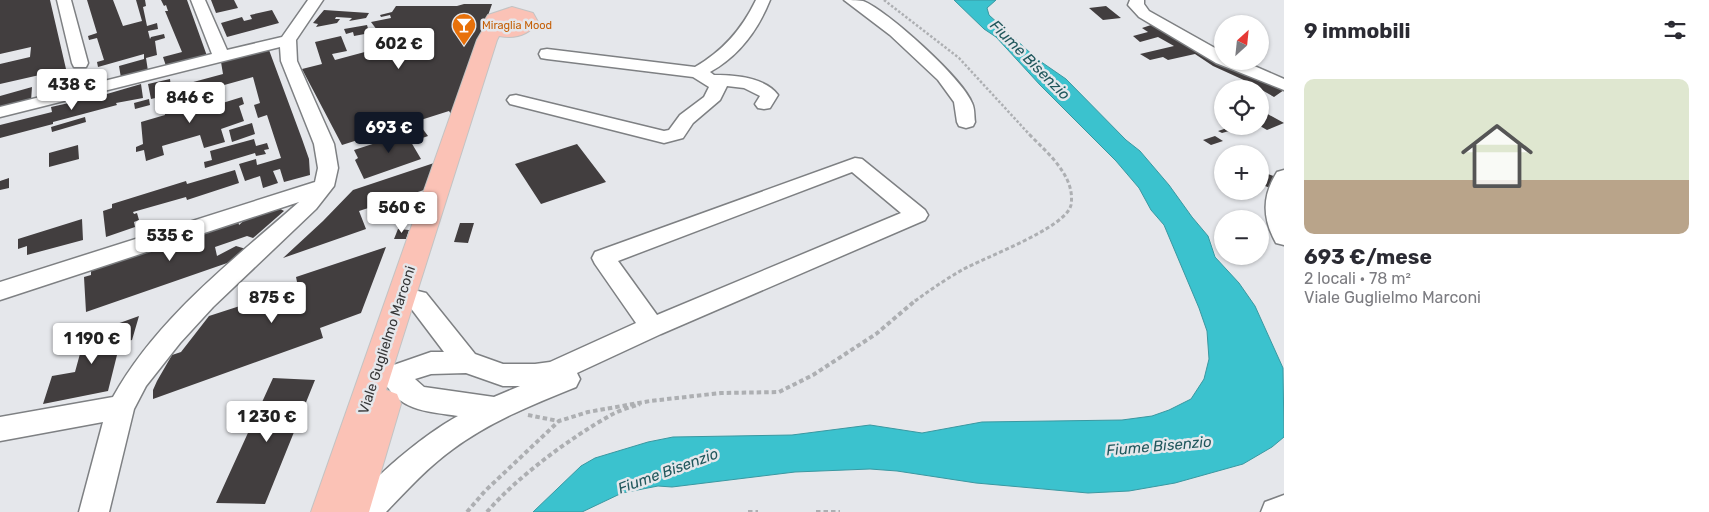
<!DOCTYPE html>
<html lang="it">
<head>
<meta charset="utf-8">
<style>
  :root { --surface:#fff; --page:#f2f2f3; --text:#2b2b33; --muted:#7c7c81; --line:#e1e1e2; --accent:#111827 }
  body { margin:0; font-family:Rubik,sans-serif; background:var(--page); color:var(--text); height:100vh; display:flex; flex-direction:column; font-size:19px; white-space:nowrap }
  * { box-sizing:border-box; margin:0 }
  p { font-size:16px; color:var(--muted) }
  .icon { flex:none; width:28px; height:28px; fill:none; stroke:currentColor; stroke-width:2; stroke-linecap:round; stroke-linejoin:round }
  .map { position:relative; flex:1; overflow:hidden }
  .details { display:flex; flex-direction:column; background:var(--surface); width:425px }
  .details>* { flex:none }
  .needle { width:32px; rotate:27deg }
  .fabs { position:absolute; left:1214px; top:15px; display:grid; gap:10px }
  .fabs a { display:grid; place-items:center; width:55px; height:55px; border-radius:50%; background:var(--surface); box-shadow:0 1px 4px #0004; font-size:25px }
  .price { position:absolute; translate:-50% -42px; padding:0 11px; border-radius:5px; background:#fff; color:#222; font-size:16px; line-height:32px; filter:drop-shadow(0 1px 2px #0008) }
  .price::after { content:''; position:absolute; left:50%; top:30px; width:15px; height:11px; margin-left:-8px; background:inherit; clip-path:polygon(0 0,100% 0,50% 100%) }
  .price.selected { background:var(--accent); color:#fff }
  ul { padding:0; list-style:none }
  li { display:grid; align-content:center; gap:10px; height:265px; padding:0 20px }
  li+li { border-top:1px solid var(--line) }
  li span { display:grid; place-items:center; height:155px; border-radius:10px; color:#555 }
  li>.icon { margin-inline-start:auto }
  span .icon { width:90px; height:90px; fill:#fffc; stroke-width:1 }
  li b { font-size:21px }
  h2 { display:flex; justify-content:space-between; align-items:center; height:60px; padding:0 20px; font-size:21px }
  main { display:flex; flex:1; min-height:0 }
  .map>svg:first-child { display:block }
  .water { fill:#3bc2ce; stroke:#3a98a1 }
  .building { fill:#423e3f }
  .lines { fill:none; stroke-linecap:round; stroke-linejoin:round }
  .minor-casing { stroke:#7e8083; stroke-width:3 }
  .major-casing { stroke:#c3c3c3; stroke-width:2 }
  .path-far2 { stroke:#adafb2; stroke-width:2.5; stroke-dasharray:2.5 2; stroke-linecap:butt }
  .path-far1 { stroke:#adafb2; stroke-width:3; stroke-dasharray:4 2.5; stroke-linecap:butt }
  .path { stroke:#adafb2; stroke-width:4; stroke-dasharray:4.5 3; stroke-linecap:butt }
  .minor { fill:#fff; fill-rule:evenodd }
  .major { fill:#fbc2b6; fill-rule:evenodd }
  .labels { text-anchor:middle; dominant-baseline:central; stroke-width:5; stroke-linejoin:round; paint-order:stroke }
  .far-food-label { font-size:11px; fill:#c56008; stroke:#e5e7eb; text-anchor:start }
  .street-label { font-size:14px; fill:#363738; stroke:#e5e7eb }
  .water-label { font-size:15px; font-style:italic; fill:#20575c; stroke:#e5e7eb }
</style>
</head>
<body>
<main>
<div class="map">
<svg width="1284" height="512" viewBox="0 0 1284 512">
  <rect width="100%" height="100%" fill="#e5e7eb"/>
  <path class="water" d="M954,0H996L987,8L989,15L1037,59L1066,79L1126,140L1140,151L1169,185L1192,217L1208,236L1215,257L1239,283L1255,306L1283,368L1284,437L1272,447L1243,464L1175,483L1129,491L1088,493L976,483L897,471L870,469L795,472L672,487L658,486L622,493L582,512H533L581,466L595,458L648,442L673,437L792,435L870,425L922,433L982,422L1122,420L1152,416L1169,410L1191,399L1204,379L1209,359L1207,331L1199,308L1164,225L1151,210L1139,188L1116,161L1040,85L996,37L984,29Z"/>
  <path class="building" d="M0,0H50L66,69L0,84V64L30,57L31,47L0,54Z
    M87,0H113L123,26L142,21L136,0H145L146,6L143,7L147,26L157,23L158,29L148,31L150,39L151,37L164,34L165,38L155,41L157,55L146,58L148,71L121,78L119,66L144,59V54L98,67L97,62L104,60L97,38L89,40L88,36L97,33Z
    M161,0H187L207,56L166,66L163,57L182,52L165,11H168L166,5L164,6Z
    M211,0H234L238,8L216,13Z
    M464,4H492L454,113L451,114L449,111L342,145L302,69L322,64L315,42L341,36L347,51L332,54L335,60L387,46L381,35L372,38L370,33L354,36L353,32L346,34L344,29L367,25L369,32L377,30L371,22L391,18L390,15L381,17L380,15L392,12L396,6H457Z
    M1106,6L1121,18L1103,20L1089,8Z
    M272,10L279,23L227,37L221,23L242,17L244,21L252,19L250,15Z
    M324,10L369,13L366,18L349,21L352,18L336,17L335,19H340L337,23L316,27L318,24L313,23Z
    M1157,23L1224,62L1284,90L1274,97L1260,89H1248L1240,85L1246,81L1213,66L1195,54L1168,60L1163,57L1150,60L1140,54L1174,46L1158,37L1140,42L1133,36L1148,32L1142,28Z
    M269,50L302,139L309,159L310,175L284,182L280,169L273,171L278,183L263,188L260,176L245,181L239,164L256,159L257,165L281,158L267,115L258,118L254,105L260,103L253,77L174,99L173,94L151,99L148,84L170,79L171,88L223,74L221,62Z
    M141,84L143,98L116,103L117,105L53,122V124L0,138V125L52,112L51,107L100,96Z
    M32,87L31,101L0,108V96Z
    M213,95L216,105L242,97L244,104L239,106L244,121L221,129L225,142L204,148L200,135L162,146L164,155L146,161L144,150L136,152V147L143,144L141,122L165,115L164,108Z
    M149,99L150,105L135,109L134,103Z
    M1264,112L1284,123L1267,130L1260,126V114Z
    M85,117L86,122L52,132L51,127Z
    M252,123L255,134L232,142L229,130Z
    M1233,126L1243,127L1222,133L1218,131Z
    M422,128L428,136L411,142L421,159L364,179L355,160L358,158L354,150Z
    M1215,136L1223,141L1211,145L1203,140Z
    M254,139L256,146L267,143L269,149L264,150L266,154L256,156L255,153L205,168L204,162L212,160L210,151Z
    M577,144L606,182L541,204L515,164Z
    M78,145L79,159L49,167V153Z
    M434,163L424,190L359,211L366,229L283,258L323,221L353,190Z
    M235,170L239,183L187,200L186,197L133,212L134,214L137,213L139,220L134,222L135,227L106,237L103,211L112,208V204L186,181L187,184Z
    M1260,171L1279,178L1275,190L1260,184Z
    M9,178V188L0,190V181Z
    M277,207L284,211L253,238L247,236L215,247L217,256L236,246L246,249L233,261L86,312L84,277L91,275V268L238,220L239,225L249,216Z
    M82,219L83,240L27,255V246L18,249V239Z
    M460,223H474L468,243L454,242Z
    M398,229L409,230L406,239H394Z
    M386,247L361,313L320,328L323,338L153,399V390L157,381L172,355L181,352L209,316L298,287L296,277Z
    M139,316L132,340L120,343L108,391L43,404L52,376L75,372L81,350L89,349L91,342L78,347L77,339L97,331V335L113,331L114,325Z
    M273,378L315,380L265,504L216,503Z"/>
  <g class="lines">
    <g class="minor-casing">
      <path id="minor" d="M57,0H71L88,63L86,67H74L72,63Z
        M191,0H205L227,50L282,37L308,0H323L296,40L297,61L334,144L338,168L334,186L316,209L213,307L180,343L146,386L134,409L109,512H79L103,422L0,441V417L113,397C157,318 232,261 299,202L0,300V282L315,182L318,168L314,144L281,61L280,47L0,117V107L212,54Z
        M756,0H770C758,30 739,56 710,72L714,75C734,75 765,77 778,95L770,108L764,109L758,108L755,104L760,96L744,88L727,86L720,100L693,123L683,138L664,143L510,104L507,100L510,96L516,95L664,131L669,130L680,115L704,97L709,87L693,77L547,59L541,58L539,54L541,50L547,49L695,67C723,51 742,29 756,0Z
        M844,0C849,0 857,0 863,1C887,10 963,79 972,103C975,109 974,116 975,122L973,126L966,128L959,126L957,122L954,102L938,80L890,35Z
        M1130,0H1144V4L1149,11L1222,52V61H1243L1284,79V90L1216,63L1139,17L1128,5Z
        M855,158L862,159L925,210L928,215L925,220L661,334L577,373L580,379L576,387C534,404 491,421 453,449C428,467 407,490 386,512H351C364,482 428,432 458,416C424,411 398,411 381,376L385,368L431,352H444L410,307L406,300L410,293L418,291L426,293L475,354L503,364H535L550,362L636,323L595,264L592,258L595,252ZM852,172L901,213L657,315L618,261ZM466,373L503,386H520L494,397L424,387L415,379L431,374Z
        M1284,170V245L1276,243C1262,218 1262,196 1277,172Z
        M1284,495V512H1261L1265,502Z"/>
    </g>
    <g class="major-casing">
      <path id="major" d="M512,7L533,13L538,22C529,35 515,39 499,36L497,40L386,390L397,394L401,404L369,512H311L477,40L484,28L482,25L488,15ZM513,19L518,21L512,25L502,24Z"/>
    </g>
    <path class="path-far2" d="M884,0L959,58L1029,134"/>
    <path class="path-far1" d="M915,301C930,290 946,279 962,270C985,257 1066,228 1071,205C1076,175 1045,151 1027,132"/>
    <path class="path" d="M528,415L558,421
      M467,512L485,491L559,421L588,412L650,401L721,393L779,392L813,375L876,334L916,300
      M487,512C517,477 570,438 611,415C620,410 631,407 640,404
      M748,512H758
      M816,512H840"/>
    <use href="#minor" class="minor"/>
    <use href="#major" class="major"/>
  </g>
  <defs>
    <g id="bar-pin" transform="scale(1.25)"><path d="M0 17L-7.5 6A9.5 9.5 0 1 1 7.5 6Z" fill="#e8710a" stroke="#e5e7eb"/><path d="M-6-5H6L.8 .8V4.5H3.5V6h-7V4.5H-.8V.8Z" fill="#fff"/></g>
  </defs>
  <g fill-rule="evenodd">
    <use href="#bar-pin" x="464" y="25"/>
  </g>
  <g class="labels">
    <g class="far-food-label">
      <text x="482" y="25">Miraglia Mood</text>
    </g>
    <g class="street-label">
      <text transform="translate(387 340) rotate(-72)">Viale Guglielmo Marconi</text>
    </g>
    <g class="water-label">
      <text transform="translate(1030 60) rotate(45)">Fiume Bisenzio</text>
      <text transform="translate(1159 446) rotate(-5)">Fiume Bisenzio</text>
      <text transform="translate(668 471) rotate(-20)">Fiume Bisenzio</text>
    </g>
  </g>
</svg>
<div class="fabs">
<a><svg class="needle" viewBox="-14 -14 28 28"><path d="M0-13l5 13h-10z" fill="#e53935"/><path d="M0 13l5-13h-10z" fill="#7c7c81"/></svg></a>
<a><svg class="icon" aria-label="locate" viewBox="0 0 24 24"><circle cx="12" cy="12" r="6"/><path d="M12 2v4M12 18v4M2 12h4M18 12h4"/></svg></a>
<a>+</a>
<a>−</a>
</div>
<b class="price" style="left:399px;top:70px">602 €</b>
<b class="price" style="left:72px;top:111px">438 €</b>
<b class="price" style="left:190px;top:124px">846 €</b>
<b class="price selected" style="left:389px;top:154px">693 €</b>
<b class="price" style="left:402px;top:234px">560 €</b>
<b class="price" style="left:170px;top:262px">535 €</b>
<b class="price" style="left:272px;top:324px">875 €</b>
<b class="price" style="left:92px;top:365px">1 190 €</b>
<b class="price" style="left:267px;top:443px">1 230 €</b>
</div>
<section class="details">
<h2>9 immobili<svg class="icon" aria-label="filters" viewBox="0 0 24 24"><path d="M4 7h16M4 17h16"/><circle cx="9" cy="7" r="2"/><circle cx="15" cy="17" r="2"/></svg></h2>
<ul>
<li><span style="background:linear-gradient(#dfe7d0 65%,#b9a48a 0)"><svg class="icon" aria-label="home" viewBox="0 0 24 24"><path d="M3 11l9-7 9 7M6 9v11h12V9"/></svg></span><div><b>693 €/mese</b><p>2 locali · 78 m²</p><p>Viale Guglielmo Marconi</p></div></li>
</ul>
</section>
</main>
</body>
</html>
